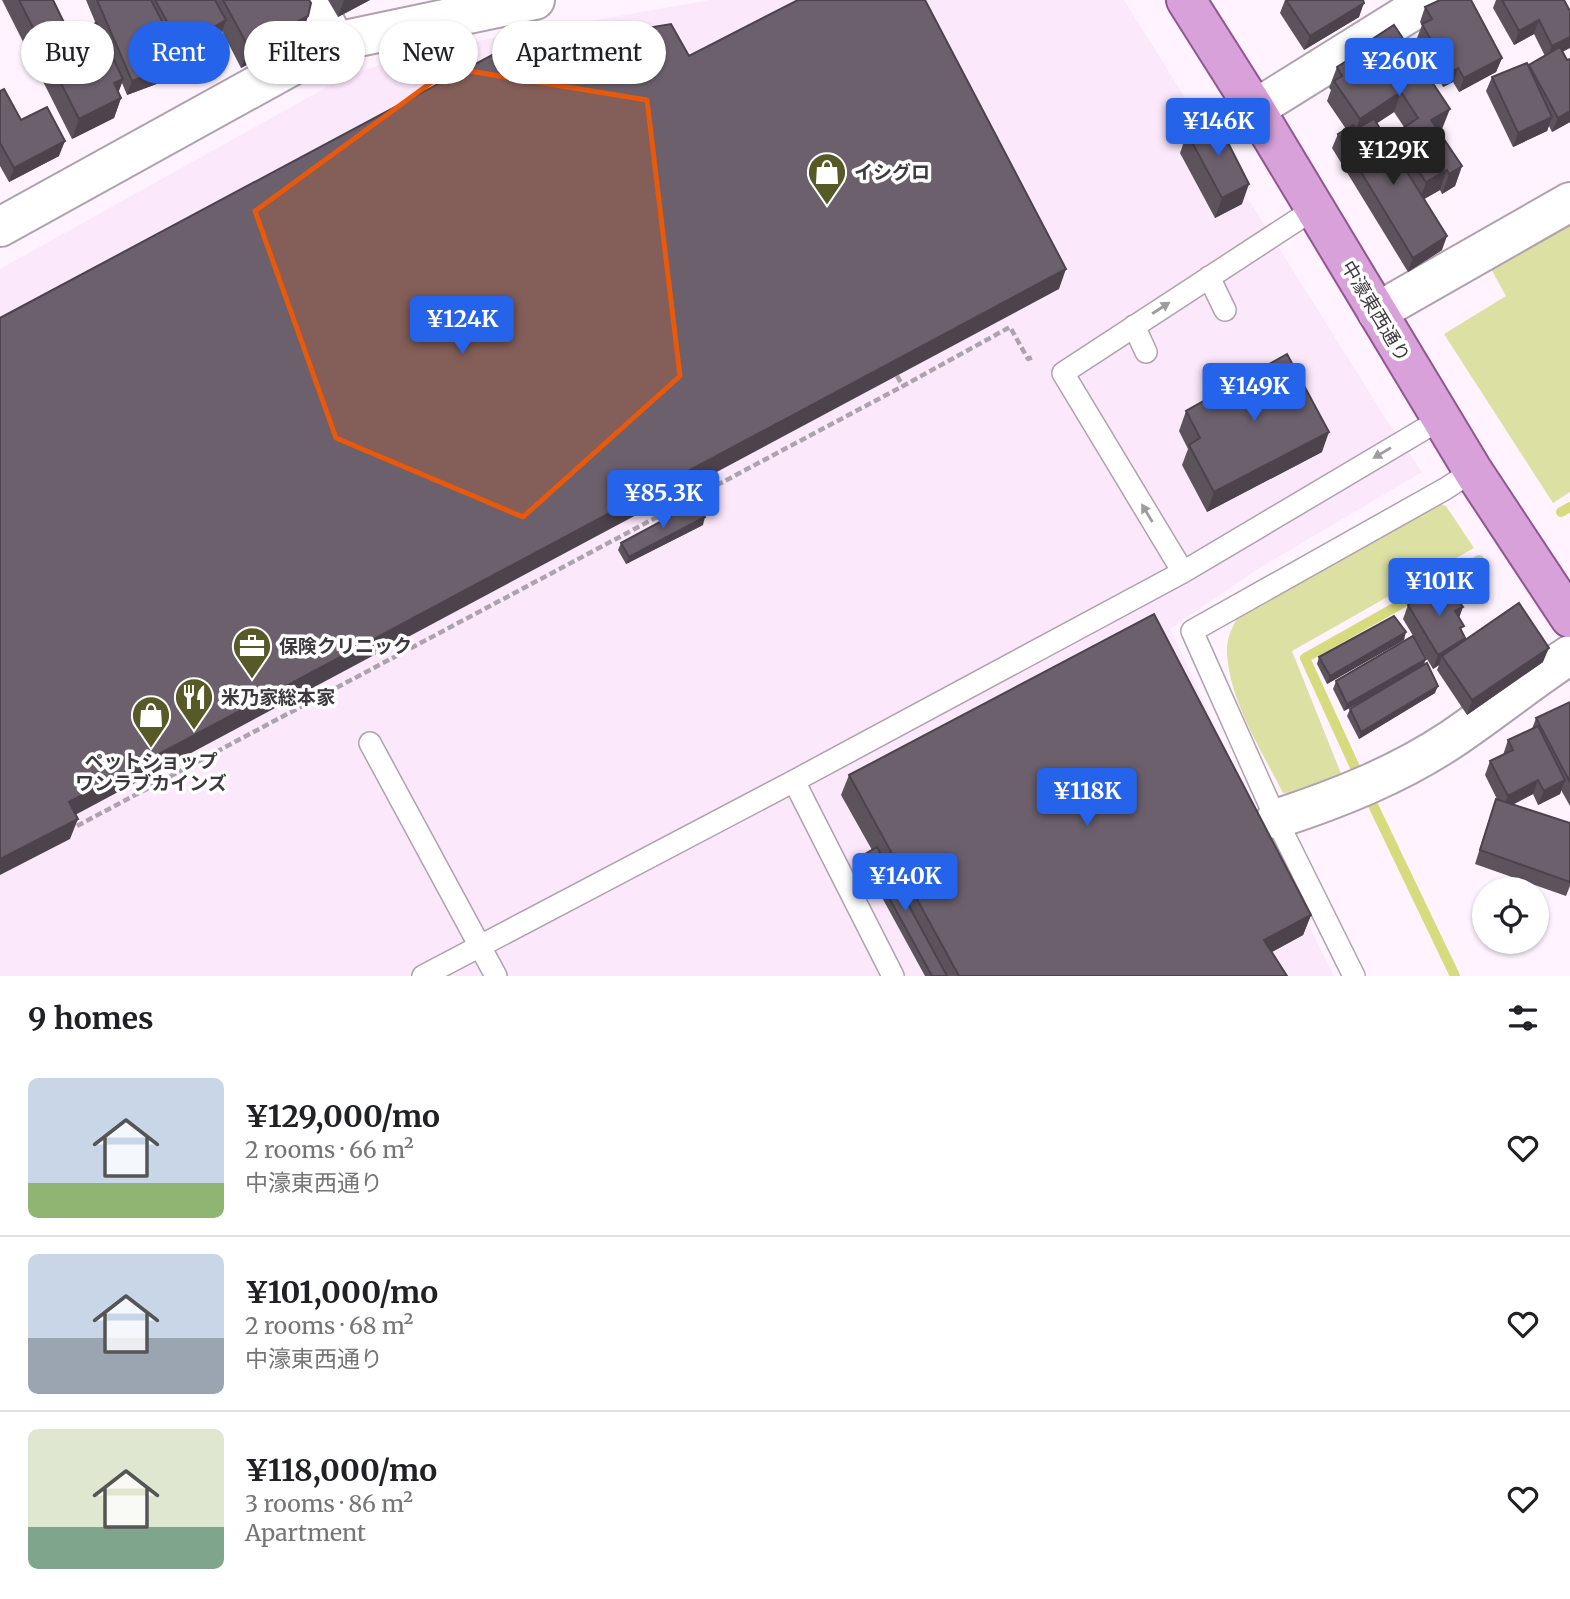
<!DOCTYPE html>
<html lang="en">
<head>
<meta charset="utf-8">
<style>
  :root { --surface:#fff; --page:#f2f2f2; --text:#202124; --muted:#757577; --line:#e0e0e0; --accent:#2563eb }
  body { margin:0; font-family:Merriweather,"Noto Sans JP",serif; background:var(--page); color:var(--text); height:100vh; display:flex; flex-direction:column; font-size:26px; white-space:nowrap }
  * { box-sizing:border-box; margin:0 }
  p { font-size:23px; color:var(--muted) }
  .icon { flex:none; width:38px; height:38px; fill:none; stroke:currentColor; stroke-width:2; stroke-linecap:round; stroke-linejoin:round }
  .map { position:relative; height:976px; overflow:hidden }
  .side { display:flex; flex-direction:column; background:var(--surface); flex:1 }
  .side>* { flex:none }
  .guide { position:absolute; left:21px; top:21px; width:700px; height:63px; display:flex; gap:14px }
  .fabs { position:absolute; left:1472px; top:877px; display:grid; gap:14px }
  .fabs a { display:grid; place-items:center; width:77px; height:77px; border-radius:50%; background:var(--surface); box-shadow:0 2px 5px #0004; font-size:35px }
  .price { position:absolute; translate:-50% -60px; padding:0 16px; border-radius:7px; background:var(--accent); color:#fff; font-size:23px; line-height:46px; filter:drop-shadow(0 2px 4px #0008) }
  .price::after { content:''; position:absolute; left:50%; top:42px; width:21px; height:16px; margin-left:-10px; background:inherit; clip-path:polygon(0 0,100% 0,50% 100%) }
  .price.selected { background:#222; color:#fff }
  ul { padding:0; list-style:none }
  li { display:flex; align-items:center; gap:21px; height:175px; padding:0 28px }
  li+li { border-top:2px solid var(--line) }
  li span { display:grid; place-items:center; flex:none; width:196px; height:140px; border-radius:10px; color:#555 }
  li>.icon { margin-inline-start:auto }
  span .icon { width:84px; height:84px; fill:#fffc; stroke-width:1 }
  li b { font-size:30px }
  h2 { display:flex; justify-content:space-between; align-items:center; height:84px; padding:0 28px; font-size:30px }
  .pill { padding:0 24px; border-radius:32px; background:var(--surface); box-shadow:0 2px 5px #0004; font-size:24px; line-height:63px }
  .pill.selected { background:var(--accent); color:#fff }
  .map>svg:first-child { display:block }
  .built { fill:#fbe8fb }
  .green { fill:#dce0a2 }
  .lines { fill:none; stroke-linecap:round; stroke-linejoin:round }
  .stream { stroke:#d7db7e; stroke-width:10 }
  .lane-casing { stroke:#afa2ae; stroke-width:24 }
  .street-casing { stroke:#afa2ae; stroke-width:42 }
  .primary-casing { stroke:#925492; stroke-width:42 }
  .path { stroke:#aca3ac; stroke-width:4.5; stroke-dasharray:7 3.5; stroke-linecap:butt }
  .lane { stroke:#fff; stroke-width:21 }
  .street { stroke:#fff; stroke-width:38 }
  .primary { stroke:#d9a1d9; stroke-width:38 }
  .wall { fill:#5d535d; fill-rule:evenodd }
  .shaded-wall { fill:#4c434c }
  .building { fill:#6c606c; stroke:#4c434c; stroke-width:2 }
  .oneway { fill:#9e9c9e }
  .marked { fill:#e8590c; fill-opacity:0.2; stroke:#e8590c; stroke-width:5; stroke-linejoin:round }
  .labels { text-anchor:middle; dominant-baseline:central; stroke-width:7; stroke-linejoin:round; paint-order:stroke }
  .poi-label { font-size:19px; font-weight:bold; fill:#3e393e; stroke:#fff; text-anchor:start }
  .street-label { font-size:19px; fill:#3e393e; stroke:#fff }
</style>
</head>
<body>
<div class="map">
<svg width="1570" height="976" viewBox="0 0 1570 976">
  <rect width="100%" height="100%" fill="#fef3fe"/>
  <path class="built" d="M710,0H1124L1386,419L1422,472L1256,570L1170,629L1287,882L1334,976H0V269L345,77L397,59L437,48Z"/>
  <path class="green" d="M1570,213V492L1553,503L1444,334L1506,296L1486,260Z
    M1436,503L1446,506L1474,548L1292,651L1346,786L1329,795L1283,793C1262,751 1231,704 1227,655C1226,642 1230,630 1237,619Z"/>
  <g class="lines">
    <path class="stream" d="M1561,512L1570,507
      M1455,976L1359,776L1305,658L1479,560"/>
    <g class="lane-casing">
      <path id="lane" d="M1209,277L1225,310
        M1134,326L1146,352
        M1183,572L1063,373L1314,209
        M370,743L496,976
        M794,781L893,976
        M423,976L794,781L1183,572L1441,419
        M1354,976L1276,819L1192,631L1445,489L1473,471"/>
    </g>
    <g class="street-casing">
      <path id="street" d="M314,0L335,42
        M1255,109L1430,0
        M0,227L335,42L535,0
        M1377,312L1570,202
        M1276,819C1337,799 1398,775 1452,739C1492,712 1530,681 1570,655"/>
    </g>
    <g class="primary-casing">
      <path id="primary" d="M1186,0L1255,109L1473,471L1570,618"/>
    </g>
    <path class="path" d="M897,376L903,386
      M77,826L903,386L1010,327L1028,359L1035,356"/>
    <use href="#lane" class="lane"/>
    <use href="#street" class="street"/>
    <use href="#primary" class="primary"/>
  </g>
  <path class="wall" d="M2,0H53L71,37L96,24L86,0H309L308,16L301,36L241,68L222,31L221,35L212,39L210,47L183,61L178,76L127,95L122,83L118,93L121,98L114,118L72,139Z
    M328,0H370L338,17Z
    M1285,0H1363L1359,17L1304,50L1280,13Z
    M1496,0H1564L1563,52L1570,122L1552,132L1549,126L1547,131L1513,147L1486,91L1492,77L1528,66L1529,65L1545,56L1534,34L1514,45L1493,8Z
    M1425,7L1502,58L1496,72L1459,92L1453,82L1443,87L1417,38L1422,25L1420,22Z
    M1394,25L1442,129L1439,131L1462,166L1455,186L1442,194L1440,190L1424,199L1442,250L1408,272L1332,148L1338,134L1346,129L1327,101L1331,90L1329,88L1337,67L1346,61L1348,55ZM1394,112L1404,127L1394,134L1390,145L1376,124Z
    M0,91L21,120L59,156L9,182L0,166Z
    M1187,133L1242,204L1215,218L1180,153Z
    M1186,411L1322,452L1207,512L1182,465L1188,449L1179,431Z
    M703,525L626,564L618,550L621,543Z
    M1408,605L1459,617L1464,641L1543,662L1467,715L1437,670L1439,665L1433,669L1403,619Z
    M1404,640L1327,684L1317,664L1319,657Z
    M1423,666L1435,693L1359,739L1347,716L1350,709L1386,688L1344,711L1333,689L1336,681Z
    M1570,702V806L1561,790L1560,794L1538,805L1533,794L1513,804L1570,823V886L1566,896L1475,864L1491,813L1496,799H1497L1485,775L1490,761L1503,755L1508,740L1532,729L1536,718Z
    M849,775L1311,915L1303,935L1272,952L1287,976H925L862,861L865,854L872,850L841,795Z"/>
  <path class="shaded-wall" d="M344,0H370L338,17Z
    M1364,3L1359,17L1304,50L1310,36Z
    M308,16L301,36L241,68L249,48Z
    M226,20L221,35L212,39L210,47L179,63L183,62L178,76L127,95L132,81L178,64L183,50L212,28Z
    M1539,20L1534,34L1514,45L1519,31Z
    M1570,37V48L1547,60L1552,46Z
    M1502,58L1496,72L1459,92L1464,78Z
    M1458,68L1453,82L1443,87L1449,73Z
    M123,79L116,99L114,83Z
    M1401,92L1394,112L1352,139L1360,119Z
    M121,98L114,118L72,139L79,119Z
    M1450,109L1442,129L1424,140L1431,120Z
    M1570,111V122L1552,132L1558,118Z
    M1552,117L1547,131L1513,147L1518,133Z
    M65,141L59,156L9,182L14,168Z
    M1462,166L1455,186L1442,194L1449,174Z
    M1447,170L1440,190L1419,202L1426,182Z
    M1249,184L1242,204L1215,218L1222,198Z
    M1447,236L1442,250L1408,272L1413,258Z
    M1066,269L1059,289L62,822L69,802Z
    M1329,432L1322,452L1207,512L1214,492Z
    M705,517L703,525L626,564L629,557Z
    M1463,607L1458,621L1455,611Z
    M1406,632L1404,640L1327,684L1330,676Z
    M1465,638L1460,652L1442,656L1439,665L1433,669L1438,655Z
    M1549,648L1543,662L1467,715L1472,700Z
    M1426,659L1423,667L1344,711L1347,704Z
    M1438,686L1435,693L1359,739L1361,732Z
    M1538,780L1533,794L1503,810L1508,796Z
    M1565,780L1560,794L1538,805L1544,791Z
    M78,819L70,839L0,875V859Z
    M1311,915L1303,935L1257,960L1264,940Z"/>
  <path class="building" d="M19,0H53L71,37L96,23L123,79L114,83L121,98L79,119Z
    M97,0H151L183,62L132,81Z
    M155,0H215L226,20L212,28L215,32L183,50Z
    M223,0H309L311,3L308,16L249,48Z
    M798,0H925L1066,269L69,802L78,819L0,859V318L496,53L671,24L689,56Z
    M1286,0H1363L1364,3L1310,36Z
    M1440,0H1471L1502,58L1464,78L1458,68L1449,73L1422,24L1432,19L1425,7Z
    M1502,0H1564L1570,11V37L1552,46L1539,20L1519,31Z
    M1394,25L1450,109L1431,120L1462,166L1449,174L1447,170L1426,182L1394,134L1418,118L1401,92L1360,119L1334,81L1342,76L1337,67L1351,58L1348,55Z
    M1560,47L1567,60L1570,59V111L1558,118L1529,65Z
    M1527,63L1552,117L1518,133L1492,77Z
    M4,89L21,120L47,107L65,141L14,168L0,143V91Z
    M1216,119L1249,184L1222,198L1187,133Z
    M1374,119L1447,236L1413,258L1338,134L1353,125L1356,129Z
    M1287,354L1329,432L1214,492L1189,445L1200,438L1186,411Z
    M697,502L705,517L629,557L621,543Z
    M1444,582L1463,607L1455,611L1464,626L1460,628L1465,638L1438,655L1408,605Z
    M1519,603L1549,648L1472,700L1442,656Z
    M1154,614L1311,915L1264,940L1287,976H959L849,775Z
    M1394,616L1406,632L1330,676L1319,657Z
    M1413,636L1426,659L1347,704L1336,681Z
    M1427,663L1438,686L1361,732L1350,709Z
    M1570,702V782L1536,718Z
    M1538,726L1565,780L1544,791L1538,780L1508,796L1490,761L1513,750L1508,740Z
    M1496,799L1570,823V882L1480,850Z
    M877,847L947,976H932L865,854Z"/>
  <defs><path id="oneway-solid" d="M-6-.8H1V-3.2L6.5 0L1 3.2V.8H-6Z" transform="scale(1.75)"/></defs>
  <g class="oneway">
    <use href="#oneway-solid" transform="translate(1161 308) rotate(-33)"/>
    <use href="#oneway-solid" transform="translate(1382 453) rotate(149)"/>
    <use href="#oneway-solid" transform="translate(1147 513) rotate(-121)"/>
  </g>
  <path class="marked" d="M451,68L647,100L680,376L523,517L336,438L255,211Z"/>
  <defs>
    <g id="shop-pin" transform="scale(2.0125)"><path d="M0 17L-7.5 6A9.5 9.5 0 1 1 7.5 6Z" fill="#575926" stroke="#fff"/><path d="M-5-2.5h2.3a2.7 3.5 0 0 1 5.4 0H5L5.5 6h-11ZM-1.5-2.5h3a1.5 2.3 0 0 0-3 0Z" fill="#fff"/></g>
    <g id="office-pin" transform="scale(2.0125)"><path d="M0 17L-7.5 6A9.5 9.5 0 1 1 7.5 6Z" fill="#575926" stroke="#fff"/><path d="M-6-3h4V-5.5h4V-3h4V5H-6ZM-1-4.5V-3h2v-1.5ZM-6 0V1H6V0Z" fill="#fff"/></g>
    <g id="restaurant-pin" transform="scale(2.0125)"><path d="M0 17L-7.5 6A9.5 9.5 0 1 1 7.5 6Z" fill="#575926" stroke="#fff"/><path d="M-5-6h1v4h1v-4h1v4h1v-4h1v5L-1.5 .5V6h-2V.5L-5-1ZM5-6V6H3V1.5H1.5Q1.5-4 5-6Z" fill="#fff"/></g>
  </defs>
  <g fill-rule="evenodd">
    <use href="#shop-pin" x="827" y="172"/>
    <use href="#office-pin" x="252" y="646"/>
    <use href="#restaurant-pin" x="194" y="697"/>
    <use href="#shop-pin" x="151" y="715"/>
  </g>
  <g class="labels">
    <g class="poi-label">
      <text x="854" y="172">イシグロ</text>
      <text x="279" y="646">保険クリニック</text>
      <text x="221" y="697">米乃家総本家</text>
      <text x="151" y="761" text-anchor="middle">ペットショップ<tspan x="151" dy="22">ワンラブカインズ</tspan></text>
    </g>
    <g class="street-label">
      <text transform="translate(1376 311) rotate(59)">中濠東西通り</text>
    </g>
  </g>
</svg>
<div class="fabs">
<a><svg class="icon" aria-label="locate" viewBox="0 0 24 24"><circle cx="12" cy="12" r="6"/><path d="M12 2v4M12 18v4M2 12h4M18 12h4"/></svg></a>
</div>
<b class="price" style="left:1399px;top:98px">¥260K</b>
<b class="price" style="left:1218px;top:158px">¥146K</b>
<b class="price selected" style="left:1393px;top:187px">¥129K</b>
<b class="price" style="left:462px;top:356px">¥124K</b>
<b class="price" style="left:1254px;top:423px">¥149K</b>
<b class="price" style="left:663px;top:530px">¥85.3K</b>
<b class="price" style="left:1439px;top:618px">¥101K</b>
<b class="price" style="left:1087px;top:828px">¥118K</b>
<b class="price" style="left:905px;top:913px">¥140K</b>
<div class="guide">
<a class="pill">Buy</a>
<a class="pill selected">Rent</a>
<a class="pill">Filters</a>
<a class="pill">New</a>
<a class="pill">Apartment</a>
</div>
</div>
<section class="side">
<h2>9 homes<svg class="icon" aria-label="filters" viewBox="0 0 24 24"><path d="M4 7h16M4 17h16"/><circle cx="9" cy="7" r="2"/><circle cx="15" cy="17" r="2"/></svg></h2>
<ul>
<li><span style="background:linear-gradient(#c9d6e8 75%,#8fb573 0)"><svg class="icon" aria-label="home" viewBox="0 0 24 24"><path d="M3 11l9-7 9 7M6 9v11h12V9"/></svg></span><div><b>¥129,000/mo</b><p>2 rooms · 66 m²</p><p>中濠東西通り</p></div><svg class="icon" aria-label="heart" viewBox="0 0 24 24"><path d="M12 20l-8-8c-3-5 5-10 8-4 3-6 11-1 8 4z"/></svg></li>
<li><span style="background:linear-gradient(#c9d6e8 60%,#9aa5b1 0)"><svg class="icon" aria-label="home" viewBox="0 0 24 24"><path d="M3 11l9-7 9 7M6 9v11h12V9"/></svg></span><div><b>¥101,000/mo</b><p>2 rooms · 68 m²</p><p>中濠東西通り</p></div><svg class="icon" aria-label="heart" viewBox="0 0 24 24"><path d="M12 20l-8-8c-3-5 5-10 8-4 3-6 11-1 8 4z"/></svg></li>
<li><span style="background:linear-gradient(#dfe7d0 70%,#7fa58c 0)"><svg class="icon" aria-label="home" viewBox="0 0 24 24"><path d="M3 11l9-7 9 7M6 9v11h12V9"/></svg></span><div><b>¥118,000/mo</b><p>3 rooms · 86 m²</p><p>Apartment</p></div><svg class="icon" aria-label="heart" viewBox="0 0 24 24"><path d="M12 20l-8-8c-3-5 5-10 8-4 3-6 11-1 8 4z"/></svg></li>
</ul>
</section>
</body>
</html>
